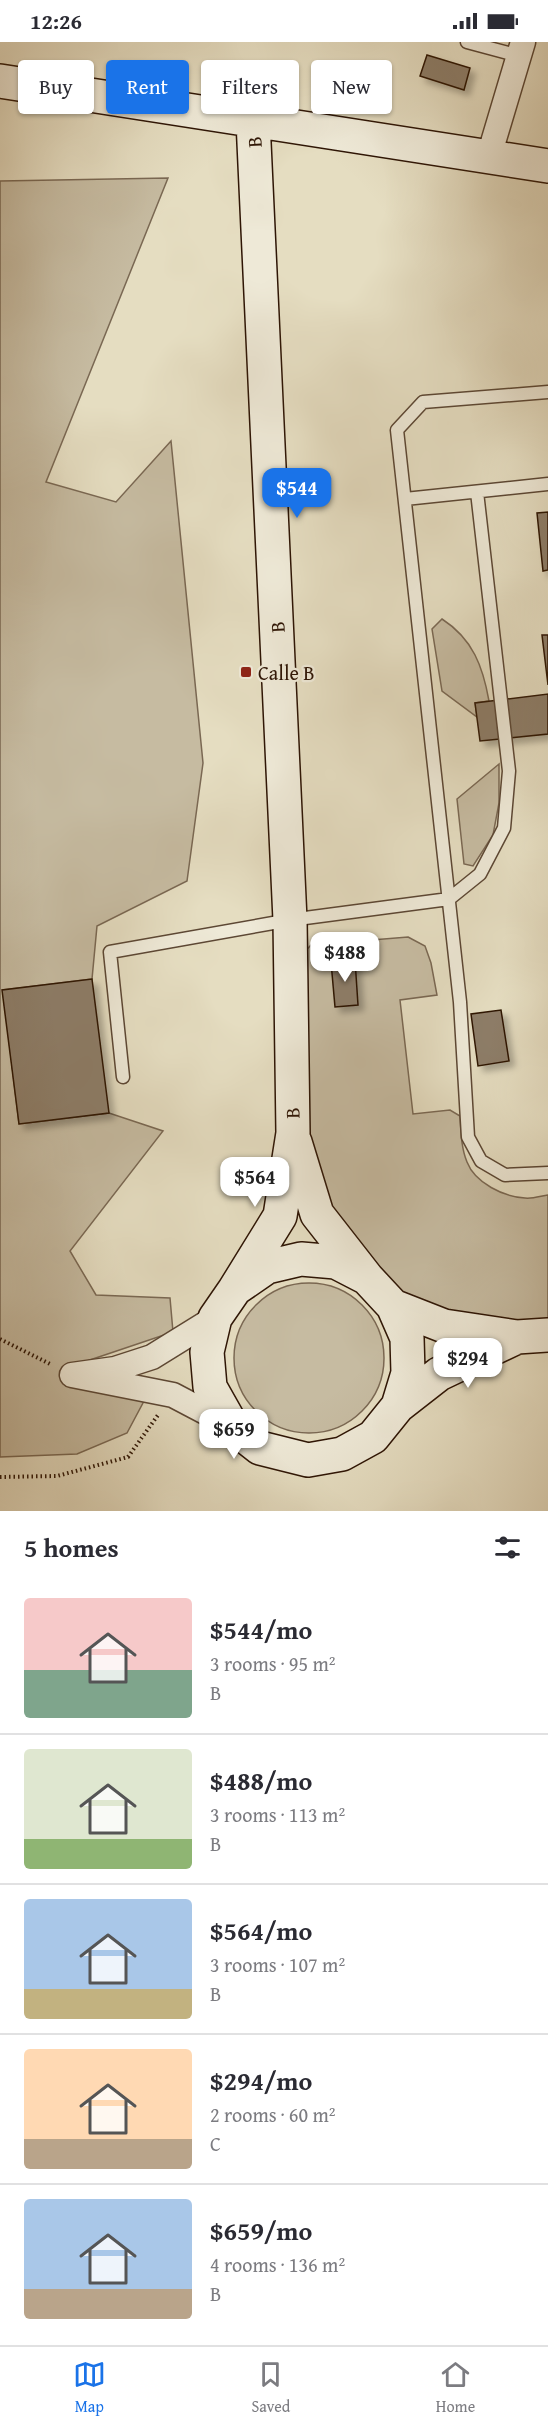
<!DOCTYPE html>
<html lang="en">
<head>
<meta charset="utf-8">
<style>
  :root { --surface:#fff; --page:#f2f2f3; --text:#2b2b33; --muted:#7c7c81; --line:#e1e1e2; --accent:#1a73e8 }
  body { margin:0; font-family:"Gentium Book Plus",serif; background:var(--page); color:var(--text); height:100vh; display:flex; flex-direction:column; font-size:22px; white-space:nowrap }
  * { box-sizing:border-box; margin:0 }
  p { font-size:20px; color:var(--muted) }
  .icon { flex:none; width:33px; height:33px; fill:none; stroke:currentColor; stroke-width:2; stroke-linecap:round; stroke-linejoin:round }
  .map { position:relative; height:1469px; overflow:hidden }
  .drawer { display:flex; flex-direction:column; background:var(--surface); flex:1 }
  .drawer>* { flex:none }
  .top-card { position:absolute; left:18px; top:18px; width:513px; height:54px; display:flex; gap:12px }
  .price { position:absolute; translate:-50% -51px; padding:0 14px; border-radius:12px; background:#fff; color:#222; font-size:20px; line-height:39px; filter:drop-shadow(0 2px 3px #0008) }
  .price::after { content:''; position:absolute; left:50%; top:36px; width:18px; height:14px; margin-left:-9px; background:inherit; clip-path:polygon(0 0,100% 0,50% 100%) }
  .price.current { background:var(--accent); color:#fff }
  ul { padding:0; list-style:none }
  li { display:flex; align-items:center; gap:18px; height:150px; padding:0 24px }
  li+li { border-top:2px solid var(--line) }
  li span { display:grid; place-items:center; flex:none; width:168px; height:120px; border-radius:6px; color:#555 }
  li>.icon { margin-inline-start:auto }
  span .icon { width:72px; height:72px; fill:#fffc; stroke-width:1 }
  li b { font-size:26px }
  h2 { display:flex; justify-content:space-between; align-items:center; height:72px; padding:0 24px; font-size:26px }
  .chip { padding:0 21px; border-radius:6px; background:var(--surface); box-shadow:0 2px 4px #0004; font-size:21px; line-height:54px }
  .chip.current { background:var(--accent); color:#fff }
  .status { display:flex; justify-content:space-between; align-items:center; height:42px; padding:0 30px; background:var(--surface); direction:ltr }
  .status svg { height:16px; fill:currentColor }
  .tab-bar { display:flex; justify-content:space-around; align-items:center; height:84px; border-top:2px solid var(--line); background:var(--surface); font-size:16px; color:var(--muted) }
  .tab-bar a { display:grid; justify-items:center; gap:3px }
  .tab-bar .current { color:var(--accent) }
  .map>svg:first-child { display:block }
  .green { fill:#c6bba1; stroke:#7a6853; stroke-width:1.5 }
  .building { fill:#8d7d67; stroke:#2e1505; stroke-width:1.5; filter:url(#shadow) }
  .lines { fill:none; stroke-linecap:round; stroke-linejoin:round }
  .lane-casing { stroke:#5c4734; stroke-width:15 }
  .street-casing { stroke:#5c4734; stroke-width:27 }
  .secondary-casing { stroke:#2e1505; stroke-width:36 }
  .path { stroke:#2e1505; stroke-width:4; stroke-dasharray:1.5 3; stroke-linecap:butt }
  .lane { stroke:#eee9d7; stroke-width:12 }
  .street { stroke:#eee9d7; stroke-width:24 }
  .secondary { stroke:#eee9d7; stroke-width:33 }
  .poi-dot { fill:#8f2418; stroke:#eee9d7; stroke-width:2 }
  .labels { text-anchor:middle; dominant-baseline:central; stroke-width:4.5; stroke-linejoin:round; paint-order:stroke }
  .street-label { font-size:20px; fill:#2e1505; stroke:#eee9d7 }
  .poi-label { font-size:20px; fill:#2e1505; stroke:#eee9d7; text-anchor:start }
</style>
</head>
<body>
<div class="status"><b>12:26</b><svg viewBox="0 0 49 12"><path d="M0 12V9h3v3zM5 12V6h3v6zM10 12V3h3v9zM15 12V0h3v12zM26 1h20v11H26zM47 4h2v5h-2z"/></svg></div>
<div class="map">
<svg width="548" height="1469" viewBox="0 0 548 1469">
  <defs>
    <filter id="shadow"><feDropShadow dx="5.5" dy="5.5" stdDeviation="3" flood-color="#0004"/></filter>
  </defs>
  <rect width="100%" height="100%" fill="#e5ddc1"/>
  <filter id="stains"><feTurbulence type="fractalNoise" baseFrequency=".00333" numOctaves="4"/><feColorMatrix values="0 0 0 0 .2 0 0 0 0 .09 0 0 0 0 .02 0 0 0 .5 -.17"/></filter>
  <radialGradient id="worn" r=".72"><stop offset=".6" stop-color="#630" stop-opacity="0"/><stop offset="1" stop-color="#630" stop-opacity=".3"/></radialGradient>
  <path class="green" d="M168,136L46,440L116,460L171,399L203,721L187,839L97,884L92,937L3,948L19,1082L109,1071L163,1089L70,1209L96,1253L170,1256L173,1290L78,1322L144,1359L127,1391L77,1412L0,1415V139Z
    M442,577C473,597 483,625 489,659L475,661L477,675L442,649L432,587Z
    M499,722V761L493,793L473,824L464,822L457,757Z
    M408,895L425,904L431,921L437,953L400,958L413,1072L450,1068L460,1074C461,1089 461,1106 467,1120C475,1141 504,1155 525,1156C532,1157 541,1154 548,1153V1282L444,1279L370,1233L304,1115L299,916L311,903Z
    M234 1316a75 75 0 1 1 150 0a75 75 0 1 1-150 0Z"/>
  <path class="building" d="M427,13L470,26L464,48L420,34Z
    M548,470V528L543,529L537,471Z
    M542,593H548V643Z
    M548,652V692L480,699L475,661Z
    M355,918L358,963L335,965L331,920Z
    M92,937L109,1071L19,1082L2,948Z
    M501,968L509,1019L478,1024L471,972Z"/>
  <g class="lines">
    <g class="lane-casing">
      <path id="lane" d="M467,0L519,14
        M548,350L423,360L397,388L460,960L468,1095L481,1119L505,1133L548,1131
        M405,457L548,442
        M123,1035L110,910L290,878L449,857L480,832L504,786L509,729L477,450"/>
    </g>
    <g class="street-casing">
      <path id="street" d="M489,114L523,0
        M215,1276L152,1315L115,1327L72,1333L173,1353L232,1384"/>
    </g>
    <g class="secondary-casing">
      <path id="secondary" d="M0,39L548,124
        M295,1100L317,1172L367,1236L393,1264L407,1296L408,1331L398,1364L373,1395L342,1412L308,1418L260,1406L232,1384L210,1345L207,1310L215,1276L235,1247L267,1225L301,1217L336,1220L367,1236
        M235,1247L280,1174L293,1091L290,878L253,79
        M393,1264L444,1284L517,1295L548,1293
        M398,1364L439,1332L517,1295"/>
    </g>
    <path class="path" d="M0,1297L52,1323
      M0,1435L57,1434L128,1415L158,1373"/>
    <use href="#lane" class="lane"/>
    <use href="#street" class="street"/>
    <use href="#secondary" class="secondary"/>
  </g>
  <rect class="poi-dot" x="240" y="624" width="12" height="12" rx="3"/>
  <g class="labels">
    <g class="street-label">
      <text transform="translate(254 100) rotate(-93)">B</text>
      <text transform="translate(277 585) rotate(-93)">B</text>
      <text transform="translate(292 1071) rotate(-91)">B</text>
    </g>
    <g class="poi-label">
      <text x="258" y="630">Calle B</text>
    </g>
  </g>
  <rect width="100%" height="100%" filter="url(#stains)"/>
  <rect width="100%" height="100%" fill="url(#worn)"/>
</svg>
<b class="price current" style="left:297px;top:477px">$544</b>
<b class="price" style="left:345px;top:941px">$488</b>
<b class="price" style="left:255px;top:1166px">$564</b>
<b class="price" style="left:468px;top:1347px">$294</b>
<b class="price" style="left:234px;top:1418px">$659</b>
<div class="top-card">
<a class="chip">Buy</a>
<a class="chip current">Rent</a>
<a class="chip">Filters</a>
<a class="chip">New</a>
</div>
</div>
<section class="drawer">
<h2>5 homes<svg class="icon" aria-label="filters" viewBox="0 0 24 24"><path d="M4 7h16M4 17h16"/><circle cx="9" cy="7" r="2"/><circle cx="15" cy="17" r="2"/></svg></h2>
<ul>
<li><span style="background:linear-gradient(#f6c9c9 60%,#7fa58c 0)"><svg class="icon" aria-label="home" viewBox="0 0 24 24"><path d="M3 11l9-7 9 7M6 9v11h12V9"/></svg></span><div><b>$544/mo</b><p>3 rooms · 95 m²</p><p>B</p></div></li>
<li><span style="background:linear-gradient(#dfe7d0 75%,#8fb573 0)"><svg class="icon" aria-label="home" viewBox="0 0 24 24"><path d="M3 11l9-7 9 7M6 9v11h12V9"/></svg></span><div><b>$488/mo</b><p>3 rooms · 113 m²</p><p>B</p></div></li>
<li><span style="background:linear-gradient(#a9c7e8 75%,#c2b280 0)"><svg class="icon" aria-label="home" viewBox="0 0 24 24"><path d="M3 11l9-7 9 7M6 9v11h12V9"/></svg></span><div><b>$564/mo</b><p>3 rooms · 107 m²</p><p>B</p></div></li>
<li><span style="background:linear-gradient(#ffd9b3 75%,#b9a48a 0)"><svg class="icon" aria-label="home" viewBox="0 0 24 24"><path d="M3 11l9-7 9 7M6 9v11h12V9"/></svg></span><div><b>$294/mo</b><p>2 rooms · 60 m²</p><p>C</p></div></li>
<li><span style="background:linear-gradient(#a9c7e8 75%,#b9a48a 0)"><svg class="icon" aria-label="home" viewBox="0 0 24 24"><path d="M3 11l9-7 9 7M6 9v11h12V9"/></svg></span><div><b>$659/mo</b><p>4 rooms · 136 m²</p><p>B</p></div></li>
</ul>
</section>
<nav class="tab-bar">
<a class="current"><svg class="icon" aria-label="map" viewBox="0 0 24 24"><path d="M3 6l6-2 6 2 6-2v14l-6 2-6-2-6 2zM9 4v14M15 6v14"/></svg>Map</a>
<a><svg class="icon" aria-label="saved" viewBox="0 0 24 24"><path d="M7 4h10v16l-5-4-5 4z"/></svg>Saved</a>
<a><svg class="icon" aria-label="home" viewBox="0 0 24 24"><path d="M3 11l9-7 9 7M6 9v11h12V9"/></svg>Home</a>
</nav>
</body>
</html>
